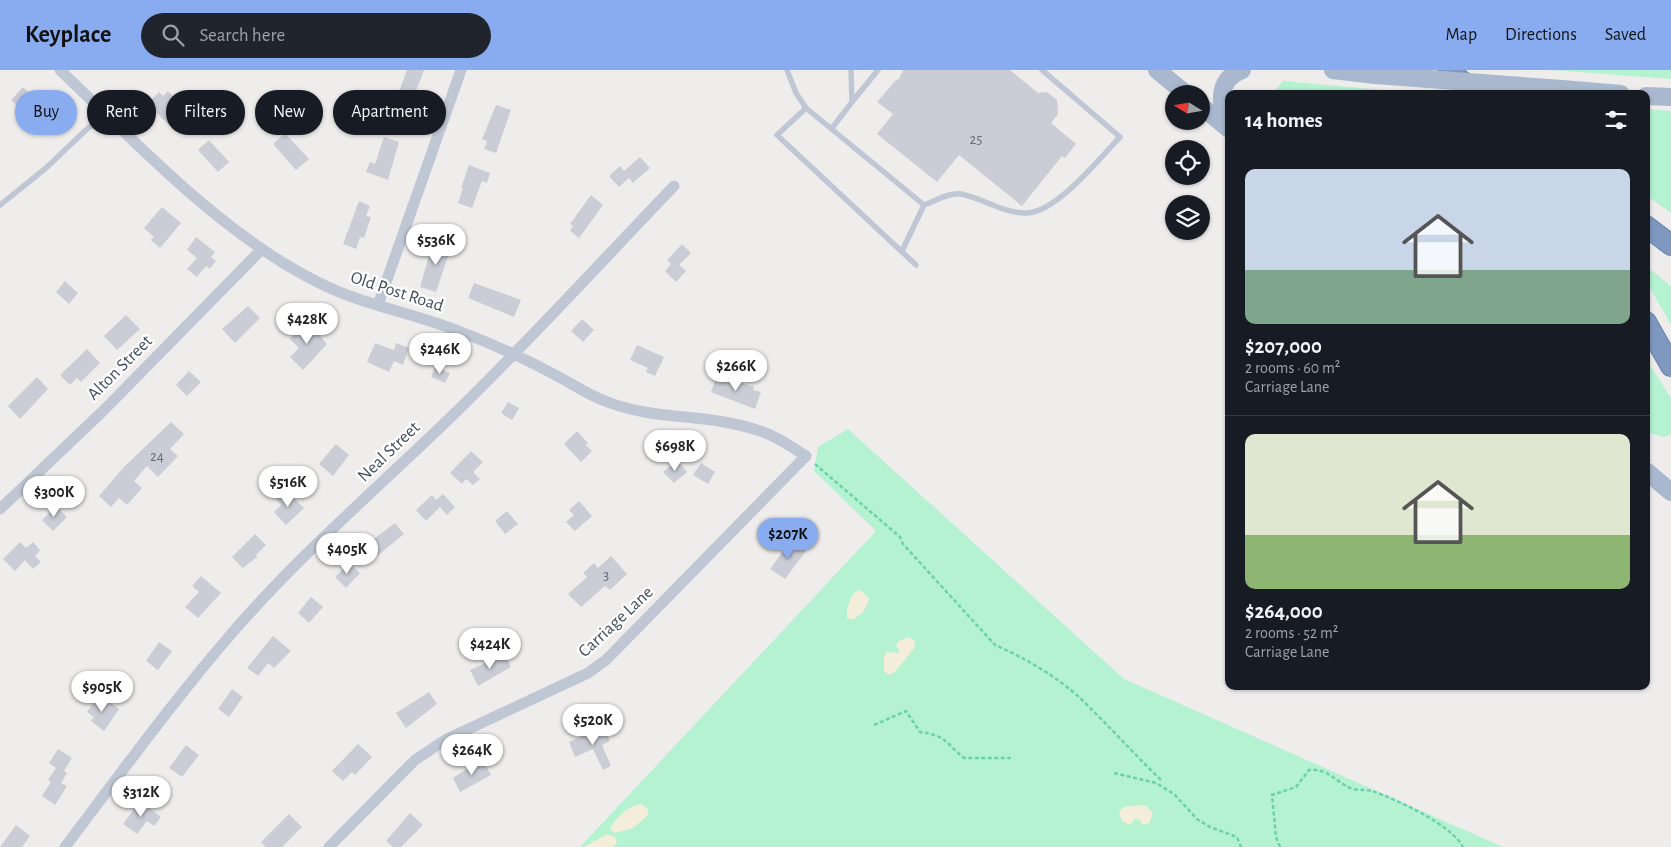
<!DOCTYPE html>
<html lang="en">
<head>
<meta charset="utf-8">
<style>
  :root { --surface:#171b24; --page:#20242c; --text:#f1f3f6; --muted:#9ea1a6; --line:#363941; --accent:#89acf1 }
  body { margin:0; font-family:"Alegreya Sans",sans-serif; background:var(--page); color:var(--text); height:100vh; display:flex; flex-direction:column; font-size:19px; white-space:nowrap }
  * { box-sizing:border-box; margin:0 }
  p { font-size:16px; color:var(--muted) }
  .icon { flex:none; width:28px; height:28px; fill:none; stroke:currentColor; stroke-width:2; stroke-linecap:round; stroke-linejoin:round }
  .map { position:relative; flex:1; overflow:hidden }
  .details { position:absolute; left:1225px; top:20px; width:425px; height:600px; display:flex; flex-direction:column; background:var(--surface); border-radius:10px; box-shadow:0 1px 4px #0004 }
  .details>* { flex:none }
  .guide { position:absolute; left:15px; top:20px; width:475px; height:45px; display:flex; gap:10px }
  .needle { width:32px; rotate:281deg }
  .tools { position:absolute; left:1165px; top:15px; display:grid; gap:10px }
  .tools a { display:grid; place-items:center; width:45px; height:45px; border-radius:50%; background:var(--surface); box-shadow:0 1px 4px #0004; font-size:25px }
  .price { position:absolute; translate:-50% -42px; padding:0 11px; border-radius:18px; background:#fff; color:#222; font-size:16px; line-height:32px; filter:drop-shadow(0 1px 2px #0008) }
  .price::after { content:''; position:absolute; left:50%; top:30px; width:15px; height:11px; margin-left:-8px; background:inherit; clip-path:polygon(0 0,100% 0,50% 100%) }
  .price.on { background:var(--accent); color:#111 }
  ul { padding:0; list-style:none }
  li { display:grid; align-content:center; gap:10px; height:265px; padding:0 20px }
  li+li { border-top:1px solid var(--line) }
  li span { display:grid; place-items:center; height:155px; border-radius:10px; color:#555 }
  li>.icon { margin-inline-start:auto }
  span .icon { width:90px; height:90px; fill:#fffc; stroke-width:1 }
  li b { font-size:21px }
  h2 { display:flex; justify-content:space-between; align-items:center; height:60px; padding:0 20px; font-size:21px }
  .pill { padding:0 18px; border-radius:22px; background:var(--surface); box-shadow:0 1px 4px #0004; font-size:18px; line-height:45px }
  .pill.on { background:var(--accent); color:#111 }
  header { display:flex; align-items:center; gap:30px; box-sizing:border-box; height:70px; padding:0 25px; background:var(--accent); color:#111 }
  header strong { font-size:24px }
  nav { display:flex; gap:28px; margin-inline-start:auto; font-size:18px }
  .search { width:350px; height:45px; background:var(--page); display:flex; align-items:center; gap:12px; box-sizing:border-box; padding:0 18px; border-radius:28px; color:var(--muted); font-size:19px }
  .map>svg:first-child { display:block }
  .green { fill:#b5f2d2 }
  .sand { fill:#f3edda }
  .building { fill:#cacdd5 }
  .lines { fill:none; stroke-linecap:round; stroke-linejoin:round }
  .highway-casing { stroke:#6a83ac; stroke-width:22 }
  .path { stroke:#6ad2a9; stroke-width:2.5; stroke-dasharray:4 2.5; stroke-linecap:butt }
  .lane { stroke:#bec7d3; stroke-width:5.5 }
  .street { stroke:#bec7d3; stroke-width:11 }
  .primary { stroke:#a9b8ce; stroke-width:18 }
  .highway { stroke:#7f98c0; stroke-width:20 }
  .primary-bridge { stroke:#a9b8ce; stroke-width:18 }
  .labels { text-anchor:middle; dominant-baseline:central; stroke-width:4.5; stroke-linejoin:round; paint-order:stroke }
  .number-label { font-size:15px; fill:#656d7a }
  .street-label { font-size:18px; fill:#434d5b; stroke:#fff }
</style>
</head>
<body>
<header>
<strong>Keyplace</strong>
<div class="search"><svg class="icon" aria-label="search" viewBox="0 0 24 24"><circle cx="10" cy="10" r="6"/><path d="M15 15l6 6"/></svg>Search here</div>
<nav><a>Map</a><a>Directions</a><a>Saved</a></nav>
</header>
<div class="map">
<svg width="1671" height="777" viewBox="0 0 1671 777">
  <rect width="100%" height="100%" fill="#efecec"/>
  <path class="green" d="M1550,0H1671V9Z
    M1283,11L1429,24H1272Z
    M1646,39L1671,41V143L1646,125Z
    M1646,196L1671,216V255L1646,211Z
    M1646,289L1671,328V364L1664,367L1646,362Z
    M848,359L1124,609L1503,777H580L876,461L814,401L818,377Z"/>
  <path class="sand" d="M860,520L869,528C867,538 862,545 852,550L847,548C846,539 851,521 860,520Z
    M909,567L914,570L915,577L895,602L889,605L884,601V587L887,582L898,583L899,580L896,576L898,571Z
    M641,734L648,739V745L633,758L615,763L610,760C615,748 627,736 641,734Z
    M1140,735L1146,736L1153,743L1149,753L1142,755L1140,750L1135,749L1130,755L1122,751L1119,742C1125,733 1132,738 1140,735Z
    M607,764L615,767L617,772L613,777H584Z"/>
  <path class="building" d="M407,0H424L416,21L413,20L410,28L398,24Z
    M903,0H1010L1038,23L1047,22L1057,30L1058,44L1051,53L1076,74L1065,88L1062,86L1022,136L959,85L937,112L877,64L893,44L877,32L896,10L899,9Z
    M23,17L53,45L41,58L11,30Z
    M168,21L175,28L170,33L180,42L169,55L147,34L159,22L163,26Z
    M496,35L511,40L496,83L484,79L487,71L482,69Z
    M285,63L309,89L296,100L273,74Z
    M384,67L399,72L388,110L366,102L370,92L375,94Z
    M209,70L229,92L218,102L198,80Z
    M640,87L650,98L633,113L629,108L619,117L609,106L620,96L624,101Z
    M469,95L490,103L487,113L482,111L472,138L458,133L463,119L461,118Z
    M591,125L603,135L579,168L570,161L573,156L570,154Z
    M359,131L370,136L366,146L371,147L364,168L360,167L356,179L343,174Z
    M162,137L181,153L160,178L151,170L154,167L144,158Z
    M196,167L215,182L211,187L216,191L210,199L206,196L197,207L187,199L197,188L187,180Z
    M437,170L452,175L436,222L420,217L430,182L433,183Z
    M682,174L691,183L679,195L686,201L676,212L665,201L671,194L667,190Z
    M65,211L78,223L69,234L56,222Z
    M474,213L521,230L514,247L468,228Z
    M248,236L260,248L235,273L222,259Z
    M126,245L140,259L117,280L104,266Z
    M582,249L594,260L583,272L571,261Z
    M307,251L327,274L303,300L290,287L299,278L290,269Z
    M375,273L394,280L396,273L409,278L403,295L394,291L389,302L367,292Z
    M637,275L664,287L655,306L646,302L648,298L630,290Z
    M87,279L100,293L81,312L77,308L70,315L60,305Z
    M435,297L450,303L445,313L431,307Z
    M189,301L201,312L187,326L176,315Z
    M717,305L754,317L753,320L761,322L755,339L711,322Z
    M37,307L48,319L20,349L8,336Z
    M508,332L519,338L512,350L501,343Z
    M171,352L184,364L170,379L178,386L158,407L147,396L134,411L142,418L127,435L119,428L111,437L99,426L124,397Z
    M577,361L588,373L586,375L592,381L581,392L564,374Z
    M336,374L349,385L333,406L319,394Z
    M471,381L483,392L473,402L480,409L473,415L466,409L462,414L450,403Z
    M677,390L687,402L674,413L663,402Z
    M701,393L715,402L708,414L693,405Z
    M282,422L288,429L292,426L304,438L286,455L274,442L281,435L275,429Z
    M443,424L455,437L447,445L440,437L426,451L416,440L432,425L436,430Z
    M579,431L592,446L575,461L566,452L574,445L569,440Z
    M56,436L67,447L53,461L42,450Z
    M507,441L518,454L505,464L495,451Z
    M781,449L792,459L783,470L771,460Z
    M395,453L404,464L377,486L367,474Z
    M255,464L266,475L256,485L257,487L243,498L232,487Z
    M791,470L806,481L785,509L770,499Z
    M20,472L26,478L33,472L40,480L35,486L41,492L33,499L25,490L15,501L3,489Z
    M611,486L627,504L610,520L605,516L581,537L568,524L587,507L583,503L594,493L598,498Z
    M349,493L360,503L346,518L335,507Z
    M201,506L221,523L198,548L185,537L199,522L192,516Z
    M311,527L323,537L309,553L298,543Z
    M273,566L291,581L274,598L268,593L258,606L247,598Z
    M159,572L172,581L158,600L146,591Z
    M505,584L511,597L478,616L470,600Z
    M232,619L243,627L229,647L218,639Z
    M429,622L437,634L406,658L396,643Z
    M99,625L119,639L104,661L91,651L94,647L87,642Z
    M603,657L610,671L602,675L611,696L603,700L593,679L575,687L569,672Z
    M358,674L372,687L355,705L352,702L343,711L332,701Z
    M186,675L199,685L182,707L169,698Z
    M58,679L72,688L64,701L67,703L61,713L67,716L55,735L42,726L51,712L48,710L56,698L49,693Z
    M478,691V693L483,691L491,705L460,722L453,708Z
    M140,731L161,747L154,756L147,751L137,764L123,754Z
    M410,743L423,755L401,777H393L386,771Z
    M289,744L302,757L282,777H266L261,772Z
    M16,755L30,766L22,777H0Z"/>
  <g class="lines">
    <g class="highway-casing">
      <path id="highway" d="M1448,0L1478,24
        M1646,156L1671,175
        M1646,252L1671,296"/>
    </g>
    <path class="path" d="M815,394L900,467L903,474L995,575C1025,588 1058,607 1082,630C1109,656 1134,684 1161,710
      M874,655L906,641L920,662C948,666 945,673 964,688H1011
      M1114,703L1156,713L1174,724L1197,749L1210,757L1237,767L1241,777
      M1280,777L1276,767L1272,725L1296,717L1309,700C1327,698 1335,711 1350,718C1356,721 1365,719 1372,721C1396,729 1452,755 1463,777"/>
    <path class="lane" d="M787,0L796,23L806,38L924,135C935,131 950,122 961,124C983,128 1004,144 1027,143C1057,142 1100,88 1120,67L1042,0
      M852,32L878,0
      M806,38L777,65L916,195
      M832,58L852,32L851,0
      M0,135L46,98L88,58L107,46
      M902,181L924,135"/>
    <path class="street" d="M60,0C131,68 201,142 285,194C305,206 325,217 347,225C384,239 424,247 461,262C495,275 528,290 559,307C574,315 589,325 605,331C654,351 707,343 757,360C775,365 790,376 806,386L606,590L588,603L445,670L415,690L329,777
      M378,235L461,0
      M0,439L104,340L262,179
      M65,777C121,703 176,627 238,556C305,480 382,414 454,344C530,270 601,192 674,116"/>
    <path class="primary" d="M1157,0L1186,24
      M1333,0L1375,5
      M1562,19L1621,24
      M1646,26L1671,27
      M1201,36L1229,59
      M1229,53C1218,33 1218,9 1242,0
      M1646,401L1671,422"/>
    <use href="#highway" class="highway"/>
    <path class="primary-bridge" d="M1375,5L1562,19"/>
  </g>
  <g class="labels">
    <g class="number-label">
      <text x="976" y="69">25</text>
      <text x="157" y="386">24</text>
      <text x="606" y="505">3</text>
    </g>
    <g class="street-label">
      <text transform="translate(397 222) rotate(18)">Old Post Road</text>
      <text transform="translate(120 298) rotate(-45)">Alton Street</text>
      <text transform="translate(389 382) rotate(-44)">Neal Street</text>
      <text transform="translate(616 552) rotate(-43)">Carriage Lane</text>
    </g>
  </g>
</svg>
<div class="tools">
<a><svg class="needle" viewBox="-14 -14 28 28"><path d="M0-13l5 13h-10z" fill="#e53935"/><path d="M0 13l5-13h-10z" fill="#9ea1a6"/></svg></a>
<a><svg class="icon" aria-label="locate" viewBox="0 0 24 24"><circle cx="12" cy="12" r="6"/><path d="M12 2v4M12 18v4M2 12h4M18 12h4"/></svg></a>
<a><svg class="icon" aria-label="layers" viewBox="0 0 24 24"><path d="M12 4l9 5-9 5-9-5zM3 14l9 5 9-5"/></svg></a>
</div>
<b class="price" style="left:436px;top:196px">$536K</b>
<b class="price" style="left:307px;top:275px">$428K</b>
<b class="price" style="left:440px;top:305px">$246K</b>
<b class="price" style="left:736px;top:322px">$266K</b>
<b class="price" style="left:675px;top:402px">$698K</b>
<b class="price" style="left:288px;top:438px">$516K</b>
<b class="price" style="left:54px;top:448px">$300K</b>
<b class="price on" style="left:788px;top:490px">$207K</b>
<b class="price" style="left:347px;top:505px">$405K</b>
<b class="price" style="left:490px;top:600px">$424K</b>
<b class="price" style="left:102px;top:643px">$905K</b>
<b class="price" style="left:593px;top:676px">$520K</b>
<b class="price" style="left:472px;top:706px">$264K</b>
<b class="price" style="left:141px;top:748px">$312K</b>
<div class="guide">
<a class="pill on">Buy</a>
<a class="pill">Rent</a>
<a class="pill">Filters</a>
<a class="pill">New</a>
<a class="pill">Apartment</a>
</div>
<section class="details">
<h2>14 homes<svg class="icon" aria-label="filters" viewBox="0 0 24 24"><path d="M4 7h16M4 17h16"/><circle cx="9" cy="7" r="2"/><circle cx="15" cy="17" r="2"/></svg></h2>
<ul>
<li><span style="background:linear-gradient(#c9d6e8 65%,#7fa58c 0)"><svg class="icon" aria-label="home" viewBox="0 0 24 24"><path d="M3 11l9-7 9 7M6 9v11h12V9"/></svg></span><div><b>$207,000</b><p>2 rooms · 60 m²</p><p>Carriage Lane</p></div></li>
<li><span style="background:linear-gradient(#dfe7d0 65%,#8fb573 0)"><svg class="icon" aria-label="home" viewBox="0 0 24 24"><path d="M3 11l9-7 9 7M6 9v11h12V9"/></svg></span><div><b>$264,000</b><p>2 rooms · 52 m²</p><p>Carriage Lane</p></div></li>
</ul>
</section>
</div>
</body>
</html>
